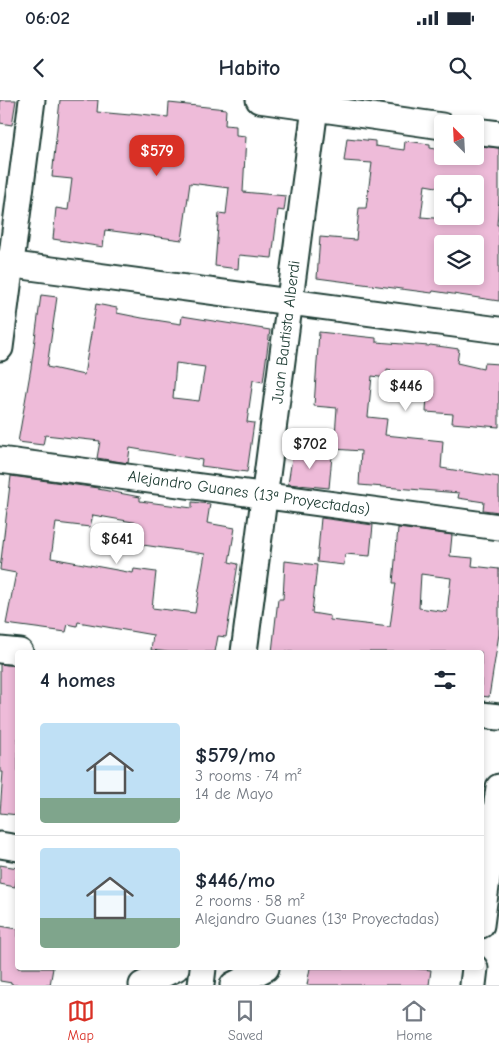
<!DOCTYPE html>
<html lang="en">
<head>
<meta charset="utf-8">
<style>
  :root { --surface:#fff; --page:#f2f2f3; --text:#1f2937; --muted:#747a83; --line:#e0e1e3; --accent:#d93025 }
  body { margin:0; font-family:"Comic Neue",sans-serif; background:var(--page); color:var(--text); height:100vh; display:flex; flex-direction:column; font-size:19px; white-space:nowrap }
  * { box-sizing:border-box; margin:0 }
  p { font-size:16px; color:var(--muted) }
  .icon { flex:none; width:28px; height:28px; fill:none; stroke:currentColor; stroke-width:2; stroke-linecap:round; stroke-linejoin:round }
  .map { position:relative; flex:1; overflow:hidden }
  .panel { position:absolute; left:15px; top:550px; width:469px; height:320px; display:flex; flex-direction:column; background:var(--surface); border-radius:5px; box-shadow:0 2px 8px #0003 }
  .panel>* { flex:none }
  .needle { width:32px; rotate:336deg }
  .tools { position:absolute; left:434px; top:15px; display:grid; gap:10px }
  .tools a { display:grid; place-items:center; width:50px; height:50px; border-radius:5px; background:var(--surface); box-shadow:0 2px 8px #0003; font-size:25px }
  .price { position:absolute; translate:-50% -42px; padding:0 11px; border-radius:10px; background:#fff; color:#222; font-size:16px; line-height:32px; filter:drop-shadow(0 1px 2px #0008) }
  .price::after { content:''; position:absolute; left:50%; top:30px; width:15px; height:11px; margin-left:-8px; background:inherit; clip-path:polygon(0 0,100% 0,50% 100%) }
  .price.active { background:var(--accent); color:#fff }
  ul { padding:0; list-style:none }
  li { display:flex; align-items:center; gap:15px; height:125px; padding:0 25px }
  li+li { border-top:1px solid var(--line) }
  li span { display:grid; place-items:center; flex:none; width:140px; height:100px; border-radius:5px; color:#555 }
  li>.icon { margin-inline-start:auto }
  span .icon { width:60px; height:60px; fill:#fffc; stroke-width:1 }
  li b { font-size:21px }
  h2 { display:flex; justify-content:space-between; align-items:center; height:60px; padding:0 25px; font-size:21px }
  .status { display:flex; justify-content:space-between; align-items:center; height:35px; padding:0 25px; background:var(--surface); direction:ltr }
  .status svg { height:14px; fill:currentColor }
  header { display:flex; justify-content:space-between; align-items:center; height:65px; padding:0 25px; background:var(--surface); font-size:22px; font-weight:800 }
  .tab-bar { display:flex; justify-content:space-around; align-items:center; height:70px; border-top:1px solid var(--line); background:var(--surface); font-size:14px; color:var(--muted) }
  .tab-bar a { display:grid; justify-items:center; gap:2px }
  .tab-bar .active { color:var(--accent) }
  .map>svg:first-child { display:block }
  .building { fill:#eebbd9; stroke:#1f3d34; fill-rule:evenodd }
  .lines { fill:none; stroke-linecap:round; stroke-linejoin:round }
  .minor-casing { stroke:#1f3d34; stroke-width:29 }
  .minor { stroke:#fff; stroke-width:25 }
  .labels { text-anchor:middle; dominant-baseline:central; stroke-width:4.5; stroke-linejoin:round; paint-order:stroke }
  .street-label { font-size:16px; fill:#1f3d34; stroke:#fff }
</style>
</head>
<body>
<div class="status"><b>06:02</b><svg viewBox="0 0 49 12"><path d="M0 12V9h3v3zM5 12V6h3v6zM10 12V3h3v9zM15 12V0h3v12zM26 1h20v11H26zM47 4h2v5h-2z"/></svg></div>
<header><svg class="icon" aria-label="back" viewBox="0 0 24 24"><path d="M15 5l-7 7 7 7"/></svg>Habito<svg class="icon" aria-label="search" viewBox="0 0 24 24"><circle cx="10" cy="10" r="6"/><path d="M15 15l6 6"/></svg></header>
<div class="map">
<svg width="499" height="885" viewBox="0 0 499 885">
  <rect width="100%" height="100%" fill="#fff"/>
  <filter id="ink" filterUnits="userSpaceOnUse"><feTurbulence type="fractalNoise" baseFrequency=".02" numOctaves="2"/><feDisplacementMap in="SourceGraphic" scale="10" xChannelSelector="R" yChannelSelector="G"/><feConvolveMatrix kernelMatrix="1 2 1 2 8 2 1 2 1" color-interpolation-filters="sRGB"/></filter>
  <g filter="url(#ink)">
    <path class="building" d="M0,0H16L12,25L0,23Z
      M60,0H98L97,12L130,15L131,13L168,17L169,3L226,9L225,25L236,26V35L246,36L243,92L286,96L284,111L278,110L272,158L239,155L238,169L215,166L219,113L226,114L229,88L190,83L182,140L105,130L103,147L53,139L56,108L68,110L72,79L52,77Z
      M347,38L375,41V46L404,50L405,41L430,44V48L442,50V56H475V45L499,48V99L497,125H499V201L433,191L432,193L317,178L320,137L356,140L359,108H366L372,63L344,61ZM442,84H475L476,91L473,123L460,120L421,117L425,85L442,88ZM442,144H475V176H442Z
      M41,195L57,197L47,267L84,275L96,204L117,208V213L142,218L181,224L182,216L270,230L263,282L253,280L247,322L254,323L247,372L201,366L202,360L130,348L128,363L97,358L100,341L45,335L43,345L18,342L31,268ZM176,263L205,267L199,301L173,298Z
      M319,232L376,238V242L429,246L430,245L459,249L457,263L483,269L484,263L499,264V327L452,323L453,314L426,312L428,276L387,270L386,278L372,276L368,317L387,319L385,335L443,341L441,368L499,377V412L483,410L484,402L458,398L459,393L359,385L361,351L334,349L337,308L314,306Z
      M293,352L332,356L329,388L288,384Z
      M11,376L98,388V389L140,397V401L192,408V402L210,404L207,423L235,428L229,462L238,464L226,537L218,536L215,552H169L151,550L153,535L78,522L77,526L68,524L66,532L6,524L16,473L0,470V469ZM93,415L139,423L136,444L205,454L195,513L152,508L156,472L134,469L133,473L51,458L56,423L90,427Z
      M321,418L373,425L370,456L345,454L344,465L317,462Z
      M398,428L452,435L450,456L473,458L472,466L499,469V534L489,597L481,596V552H272L278,499H283L285,461L317,465L312,513L330,516V520L390,527L396,483H393ZM421,474L451,478L447,512L419,508Z
      M0,564L18,566V715L0,713L3,672H0Z
      M0,765L18,768L15,787L0,784Z
      M0,826L18,829V868H53L50,885H12V883L0,881Z
      M310,868H409L431,870L429,885H307Z"/>
    <g class="lines">
      <g class="minor-casing">
        <path id="minor" d="M259,0L442,26
          M475,31L499,34
          M0,163L499,230
          M0,248L32,0
          M0,360L499,427
          M0,550L20,552
          M244,552L316,0
          M481,615L499,617
          M0,745L18,748
          M481,825L499,687
          M142,885L176,868
          M201,885L203,868
          M233,885L266,868
          M473,885L475,868"/>
      </g>
      <use href="#minor" class="minor"/>
    </g>
  </g>
  <g class="labels">
    <g class="street-label">
      <text transform="translate(286 232) rotate(-83)">Juan Bautista Alberdi</text>
      <text transform="translate(249 393) rotate(8)">Alejandro Guanes (13ª Proyectadas)</text>
    </g>
  </g>
</svg>
<div class="tools">
<a><svg class="needle" viewBox="-14 -14 28 28"><path d="M0-13l5 13h-10z" fill="#e53935"/><path d="M0 13l5-13h-10z" fill="#747a83"/></svg></a>
<a><svg class="icon" aria-label="locate" viewBox="0 0 24 24"><circle cx="12" cy="12" r="6"/><path d="M12 2v4M12 18v4M2 12h4M18 12h4"/></svg></a>
<a><svg class="icon" aria-label="layers" viewBox="0 0 24 24"><path d="M12 4l9 5-9 5-9-5zM3 14l9 5 9-5"/></svg></a>
</div>
<b class="price active" style="left:157px;top:77px">$579</b>
<b class="price" style="left:406px;top:312px">$446</b>
<b class="price" style="left:310px;top:370px">$702</b>
<b class="price" style="left:117px;top:465px">$641</b>
<section class="panel">
<h2>4 homes<svg class="icon" aria-label="filters" viewBox="0 0 24 24"><path d="M4 7h16M4 17h16"/><circle cx="9" cy="7" r="2"/><circle cx="15" cy="17" r="2"/></svg></h2>
<ul>
<li><span style="background:linear-gradient(#bfe0f5 75%,#7fa58c 0)"><svg class="icon" aria-label="home" viewBox="0 0 24 24"><path d="M3 11l9-7 9 7M6 9v11h12V9"/></svg></span><div><b>$579/mo</b><p>3 rooms · 74 m²</p><p>14 de Mayo</p></div></li>
<li><span style="background:linear-gradient(#bfe0f5 70%,#7fa58c 0)"><svg class="icon" aria-label="home" viewBox="0 0 24 24"><path d="M3 11l9-7 9 7M6 9v11h12V9"/></svg></span><div><b>$446/mo</b><p>2 rooms · 58 m²</p><p>Alejandro Guanes (13ª Proyectadas)</p></div></li>
</ul>
</section>
</div>
<nav class="tab-bar">
<a class="active"><svg class="icon" aria-label="map" viewBox="0 0 24 24"><path d="M3 6l6-2 6 2 6-2v14l-6 2-6-2-6 2zM9 4v14M15 6v14"/></svg>Map</a>
<a><svg class="icon" aria-label="saved" viewBox="0 0 24 24"><path d="M7 4h10v16l-5-4-5 4z"/></svg>Saved</a>
<a><svg class="icon" aria-label="home" viewBox="0 0 24 24"><path d="M3 11l9-7 9 7M6 9v11h12V9"/></svg>Home</a>
</nav>
</body>
</html>
